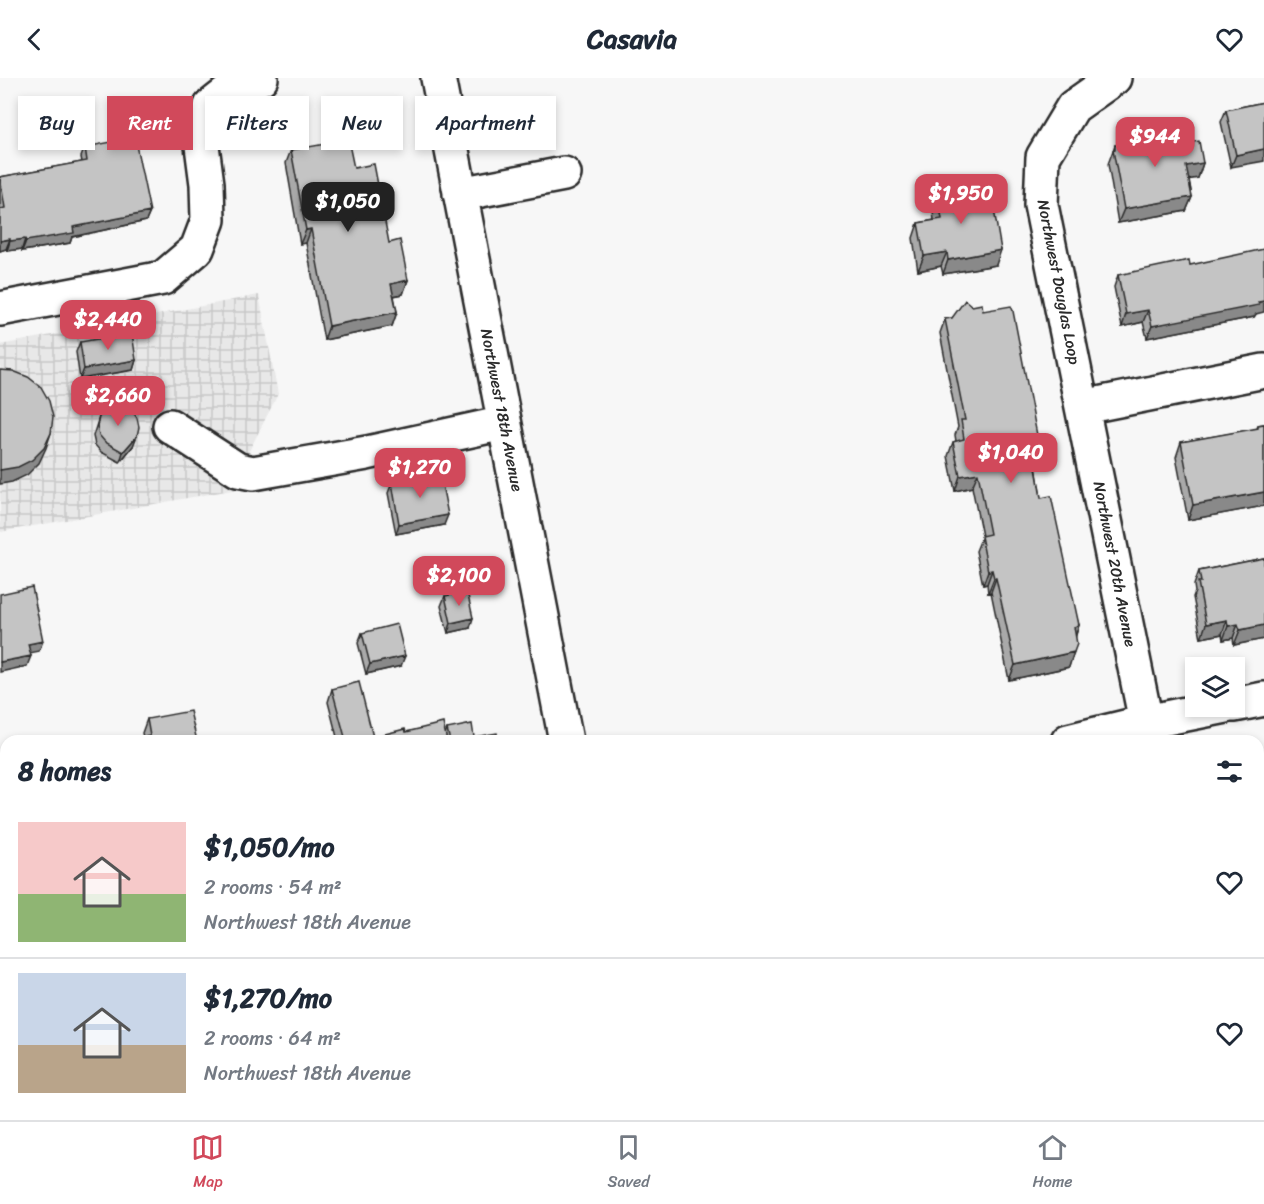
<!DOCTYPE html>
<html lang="en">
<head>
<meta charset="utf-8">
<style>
  :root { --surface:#fff; --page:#f2f2f3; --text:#1f2937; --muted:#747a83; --line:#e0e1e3; --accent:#d1495b }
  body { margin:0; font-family:Sriracha,sans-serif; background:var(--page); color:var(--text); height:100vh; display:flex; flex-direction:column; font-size:22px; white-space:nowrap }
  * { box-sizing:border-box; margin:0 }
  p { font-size:20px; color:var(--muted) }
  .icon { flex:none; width:33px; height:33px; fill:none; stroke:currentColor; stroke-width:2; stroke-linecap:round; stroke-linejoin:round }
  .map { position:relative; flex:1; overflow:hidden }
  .panel { position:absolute; left:0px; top:657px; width:1264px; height:386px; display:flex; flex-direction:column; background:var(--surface); border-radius:18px 18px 0 0; box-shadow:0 3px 9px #0003 }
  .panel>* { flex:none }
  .top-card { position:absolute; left:18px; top:18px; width:600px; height:54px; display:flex; gap:12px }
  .tools { position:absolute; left:1185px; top:579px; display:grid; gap:12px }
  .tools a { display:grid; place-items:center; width:60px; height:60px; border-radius:0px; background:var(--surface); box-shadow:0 3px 9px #0003; font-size:30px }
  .price { position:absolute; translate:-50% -51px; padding:0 14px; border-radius:12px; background:var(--accent); color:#fff; font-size:20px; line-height:39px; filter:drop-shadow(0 2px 3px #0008) }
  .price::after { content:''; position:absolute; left:50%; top:36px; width:18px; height:14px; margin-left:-9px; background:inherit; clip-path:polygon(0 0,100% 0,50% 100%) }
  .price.active { background:#222; color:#fff }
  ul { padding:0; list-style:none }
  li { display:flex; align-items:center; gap:18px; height:150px; padding:0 18px }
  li+li { border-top:2px solid var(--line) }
  li span { display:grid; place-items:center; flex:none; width:168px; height:120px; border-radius:0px; color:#555 }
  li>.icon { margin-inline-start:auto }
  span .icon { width:72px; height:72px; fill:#fffc; stroke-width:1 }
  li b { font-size:26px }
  h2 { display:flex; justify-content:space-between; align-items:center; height:72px; padding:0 18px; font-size:26px }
  .chip { padding:0 21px; border-radius:0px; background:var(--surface); box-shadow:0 3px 9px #0003; font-size:21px; line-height:54px }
  .chip.active { background:var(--accent); color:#fff }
  header { display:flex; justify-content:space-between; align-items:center; height:78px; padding:0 18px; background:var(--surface); font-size:27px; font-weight:700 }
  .dock { display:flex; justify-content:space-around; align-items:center; height:84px; border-top:2px solid var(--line); background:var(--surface); font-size:16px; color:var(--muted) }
  .dock a { display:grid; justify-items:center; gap:3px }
  .dock .active { color:var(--accent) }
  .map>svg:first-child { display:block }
  .industrial { fill:url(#industrial-grid) }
  .grass { fill:url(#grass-dots); stroke:#828282; stroke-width:1.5 }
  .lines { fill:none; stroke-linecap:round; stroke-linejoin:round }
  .minor-casing { stroke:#2b2b2b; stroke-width:38 }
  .minor { stroke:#fff; stroke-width:33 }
  .wall { fill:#a9a9a9; stroke:#2b2b2b; stroke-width:1.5 }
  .shaded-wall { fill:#898989; stroke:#2b2b2b; stroke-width:1.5 }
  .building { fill:#c4c4c4; stroke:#2b2b2b; stroke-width:1.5 }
  .labels { text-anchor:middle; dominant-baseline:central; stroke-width:6; stroke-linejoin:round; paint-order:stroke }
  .street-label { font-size:16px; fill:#2b2b2b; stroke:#fff }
</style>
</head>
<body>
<header><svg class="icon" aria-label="back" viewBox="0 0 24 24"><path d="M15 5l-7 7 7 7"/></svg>Casavia<svg class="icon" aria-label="heart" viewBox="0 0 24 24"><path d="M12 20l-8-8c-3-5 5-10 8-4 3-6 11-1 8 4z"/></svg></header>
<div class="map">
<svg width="1264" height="1042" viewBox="0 0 1264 1042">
  <defs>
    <pattern id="industrial-grid" width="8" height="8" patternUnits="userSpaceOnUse" patternTransform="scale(1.5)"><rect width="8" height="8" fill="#e8e8e8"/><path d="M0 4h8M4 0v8" fill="none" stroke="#c7c7c7"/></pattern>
    <pattern id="grass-dots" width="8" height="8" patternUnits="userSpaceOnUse" patternTransform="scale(1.5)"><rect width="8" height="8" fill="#d9d9d9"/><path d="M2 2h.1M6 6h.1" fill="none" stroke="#bababa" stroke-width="1.8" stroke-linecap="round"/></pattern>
  </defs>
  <rect width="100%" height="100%" fill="#f7f7f7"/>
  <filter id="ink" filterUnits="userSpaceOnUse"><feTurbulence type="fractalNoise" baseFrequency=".0167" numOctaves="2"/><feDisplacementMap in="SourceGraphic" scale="12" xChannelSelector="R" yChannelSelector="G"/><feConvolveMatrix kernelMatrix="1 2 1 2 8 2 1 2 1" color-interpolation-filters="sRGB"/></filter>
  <g filter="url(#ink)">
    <path class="industrial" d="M259,217L278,316L244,383L248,409L0,454V267Z"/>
    <path class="grass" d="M6,870V1036H145L146,1042H0V871Z"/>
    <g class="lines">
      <g class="minor-casing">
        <path id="minor" d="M438,0L566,663
          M1114,0L1073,29L1043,79L1041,127L1146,644
          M460,116L564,96
          M0,231L163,200L197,171L208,142L207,106L201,60L211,28L230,13L249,2L261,0
          M1083,329L1264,293
          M170,348L238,392L253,395L367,375L504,345
          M1234,627L1264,621
          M1068,663L1146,644L1226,628
          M0,869L6,868
          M153,1036L154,1042
          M642,1036L643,1042"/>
      </g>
      <use href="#minor" class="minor"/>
    </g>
    <path class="wall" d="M1264,24L1231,89L1221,44L1226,32Z
      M1141,56L1182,66L1203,85L1198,100L1189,101L1192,119L1186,133L1118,145L1108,86L1115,67L1138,63Z
      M343,67L389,165L408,202L403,216L394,218L397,234L392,248L324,262L306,165L300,166L286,85L291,72Z
      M85,69L150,134L146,143L72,159L70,165L22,173V171L7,173L6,171L0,173V99L82,84L81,79Z
      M937,111L996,187L943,196L941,188L918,193L913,160L918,145L934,142L932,126Z
      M1118,197L1256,236L1254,239L1147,260L1143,244L1122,249L1114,209Z
      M972,228L983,233L1033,369L1041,420L1079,547L1076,557L1069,589L1009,602L991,514L988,515L987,506L983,507L976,473L982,458L972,409L955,413L948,378L953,364L956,363L955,357L958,349L940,255L945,241L952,240Z
      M80,264L136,282L133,292L80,301L76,274Z
      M99,339L133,368L120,384L101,374L95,367L93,358Z
      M1264,346V428L1188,442L1176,379L1181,364L1257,351L1258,347Z
      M392,405L444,447L396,456L388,415Z
      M1264,480V561L1234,567L1233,560L1223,562L1222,556L1201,560L1193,519L1195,514L1194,507L1199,493Z
      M445,518L470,550L448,555L441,528Z
      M362,555L401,588L366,596L358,565Z
      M332,611L373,659L406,654L445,656L447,651L474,659L498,663H338L328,624Z
      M147,641L197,663L143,659L142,655Z
      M221,1036H321L322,1042H222Z
      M473,1036H545V1042H473Z
      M708,1036H768L769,1042H709Z
      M1020,1036H1057L1055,1042H1022Z"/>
    <path class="shaded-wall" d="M1264,71V83L1231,89L1236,77Z
      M1203,85L1198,100L1181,103L1186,88Z
      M1192,119L1186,133L1118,145L1124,131Z
      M150,134L146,143L72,159L70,165L22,173L26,163L73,149Z
      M311,151L306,165L300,166L306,152Z
      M10,161L6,171L0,173V163Z
      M25,161L22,171L7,173L10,163Z
      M1001,172L996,187L943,196L948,182Z
      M947,174L941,188L918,193L924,178Z
      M408,202L403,216L386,219L391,206Z
      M1264,223V234L1256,236L1254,239L1147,260L1152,248Z
      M1148,232L1143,244L1122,249L1126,236Z
      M397,234L392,248L324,262L329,248Z
      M136,282L133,292L80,301L84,291Z
      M51,355L46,370L39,385L27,397L12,404L0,406V392Z
      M1037,357L1032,372L1031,359Z
      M137,358L133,368L120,384L123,374Z
      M978,395L972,409L955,413L960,398Z
      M1264,414V428L1188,442L1193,427Z
      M448,437L444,447L396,456L399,446Z
      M992,492L987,506L983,507L988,493Z
      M994,500H996L991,514L988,515Z
      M473,540L470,550L448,555L451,545Z
      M1227,542L1222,556L1201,560L1206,546Z
      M1238,546L1233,560L1223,562L1228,548Z
      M1079,547L1074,562V549Z
      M1264,547V561L1234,567L1240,552Z
      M43,563L39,573L24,576L28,566Z
      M1074,574L1069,589L1009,602L1015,587Z
      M31,578L27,588L0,594V584Z
      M405,578L401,588L366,596L370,586Z
      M6,726V740L0,741V727Z
      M1264,797V810L1258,811V798Z
      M227,1036H230L228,1042H225Z
      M713,1036H719L717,1042H711Z
      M1029,1036H1057L1055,1042H1027Z"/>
    <path class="building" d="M1264,24V71L1236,77L1226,32Z
      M1154,46L1168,55L1180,53L1182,66L1199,63L1203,85L1186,88L1192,119L1124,131L1113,72H1115V67L1142,63L1141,56L1151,54Z
      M122,62L123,64L135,62L150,134L73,149L74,155L26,163L25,161L10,163V161L0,163V131L5,130L0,99L87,83L85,69Z
      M342,63L343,67L349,66L354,90L374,86L389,165L400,162L408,202L391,206L397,234L329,248L311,151L306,152L291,72Z
      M977,104L983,128L993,126L1001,172L948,182L947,174L924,178L918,145L942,141L937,111Z
      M1264,171V223L1258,224L1259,227L1152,248L1148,232L1126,236L1118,197L1189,182L1190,187Z
      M965,222L972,228L982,226L983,233L1011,228L1013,233L1037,357L1031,359L1041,420L1051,418L1079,547L1074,549L1077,566L1074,574L1015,587L996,500H994L992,492L988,493L981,458L990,456L978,395L960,398L953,364L964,361L961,342H965L945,241L952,240Z
      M132,255L136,282L84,291L80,264Z
      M0,292L13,293L28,299L41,309L49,323L53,339L51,355L44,370L32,382L18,389L0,392Z
      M114,328H123L132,332L137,340L139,349L137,358L123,374L105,364L99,357L97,348L99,339L105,331Z
      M1264,346V414L1193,427L1181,364L1258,350V347Z
      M440,396L448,437L399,446L392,405Z
      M1264,480V547L1240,552L1238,546L1228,548L1227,542L1206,546L1198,504H1201L1199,493Z
      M32,509L43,563L28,566L31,578L0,584V516Z
      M467,513L473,540L451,545L445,518Z
      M397,546L405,578L370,586L362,555Z
      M359,604L373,659L405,651L406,654L443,645L447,663H346L332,611Z
      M190,633L197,663H123L150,658L147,641Z
      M472,646L474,659L497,655L498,663H450L447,651Z
      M106,659V663H84Z
      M6,676V726L0,727V677Z
      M1264,741V797L1258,798V742Z
      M232,1036H321L322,1042H233Z
      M480,1036H545V1042H481Z
      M722,1036H768L769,1042H723Z
      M903,1036H928L925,1042H902L901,1041Z"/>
  </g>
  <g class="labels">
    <g class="street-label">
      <text transform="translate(1059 204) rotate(79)">Northwest Douglas Loop</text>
      <text transform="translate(502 332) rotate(79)">Northwest 18th Avenue</text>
      <text transform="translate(1115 486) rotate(79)">Northwest 20th Avenue</text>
    </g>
  </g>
</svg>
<div class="tools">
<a><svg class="icon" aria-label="layers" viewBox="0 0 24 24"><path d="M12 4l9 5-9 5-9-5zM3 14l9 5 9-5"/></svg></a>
</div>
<b class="price" style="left:1155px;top:90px">$944</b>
<b class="price" style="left:961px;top:147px">$1,950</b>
<b class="price active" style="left:348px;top:155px">$1,050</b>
<b class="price" style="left:108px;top:273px">$2,440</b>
<b class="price" style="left:118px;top:349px">$2,660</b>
<b class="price" style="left:1011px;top:406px">$1,040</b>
<b class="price" style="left:420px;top:421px">$1,270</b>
<b class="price" style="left:459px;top:529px">$2,100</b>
<div class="top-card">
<a class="chip">Buy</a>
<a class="chip active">Rent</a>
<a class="chip">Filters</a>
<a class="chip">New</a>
<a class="chip">Apartment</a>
</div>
<section class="panel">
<h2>8 homes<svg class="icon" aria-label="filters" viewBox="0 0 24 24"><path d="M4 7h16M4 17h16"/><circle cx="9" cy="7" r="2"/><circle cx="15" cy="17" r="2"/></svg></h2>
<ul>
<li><span style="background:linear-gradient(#f6c9c9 60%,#8fb573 0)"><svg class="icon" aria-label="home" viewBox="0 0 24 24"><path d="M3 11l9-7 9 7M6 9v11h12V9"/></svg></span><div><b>$1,050/mo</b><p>2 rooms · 54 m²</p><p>Northwest 18th Avenue</p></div><svg class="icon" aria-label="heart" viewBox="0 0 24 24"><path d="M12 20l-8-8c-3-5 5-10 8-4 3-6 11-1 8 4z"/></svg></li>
<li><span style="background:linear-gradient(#c9d6e8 60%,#b9a48a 0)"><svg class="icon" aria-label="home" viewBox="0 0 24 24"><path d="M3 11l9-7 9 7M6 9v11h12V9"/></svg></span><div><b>$1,270/mo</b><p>2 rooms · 64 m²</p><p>Northwest 18th Avenue</p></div><svg class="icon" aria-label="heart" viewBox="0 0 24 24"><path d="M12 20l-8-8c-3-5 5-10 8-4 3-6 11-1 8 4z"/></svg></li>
</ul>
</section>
</div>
<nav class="dock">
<a class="active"><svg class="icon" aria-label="map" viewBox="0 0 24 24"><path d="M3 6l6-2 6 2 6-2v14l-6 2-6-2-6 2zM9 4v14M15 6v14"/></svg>Map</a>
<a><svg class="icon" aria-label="saved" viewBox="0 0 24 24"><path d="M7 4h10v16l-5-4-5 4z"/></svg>Saved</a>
<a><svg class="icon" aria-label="home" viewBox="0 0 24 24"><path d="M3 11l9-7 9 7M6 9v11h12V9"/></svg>Home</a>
</nav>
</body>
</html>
